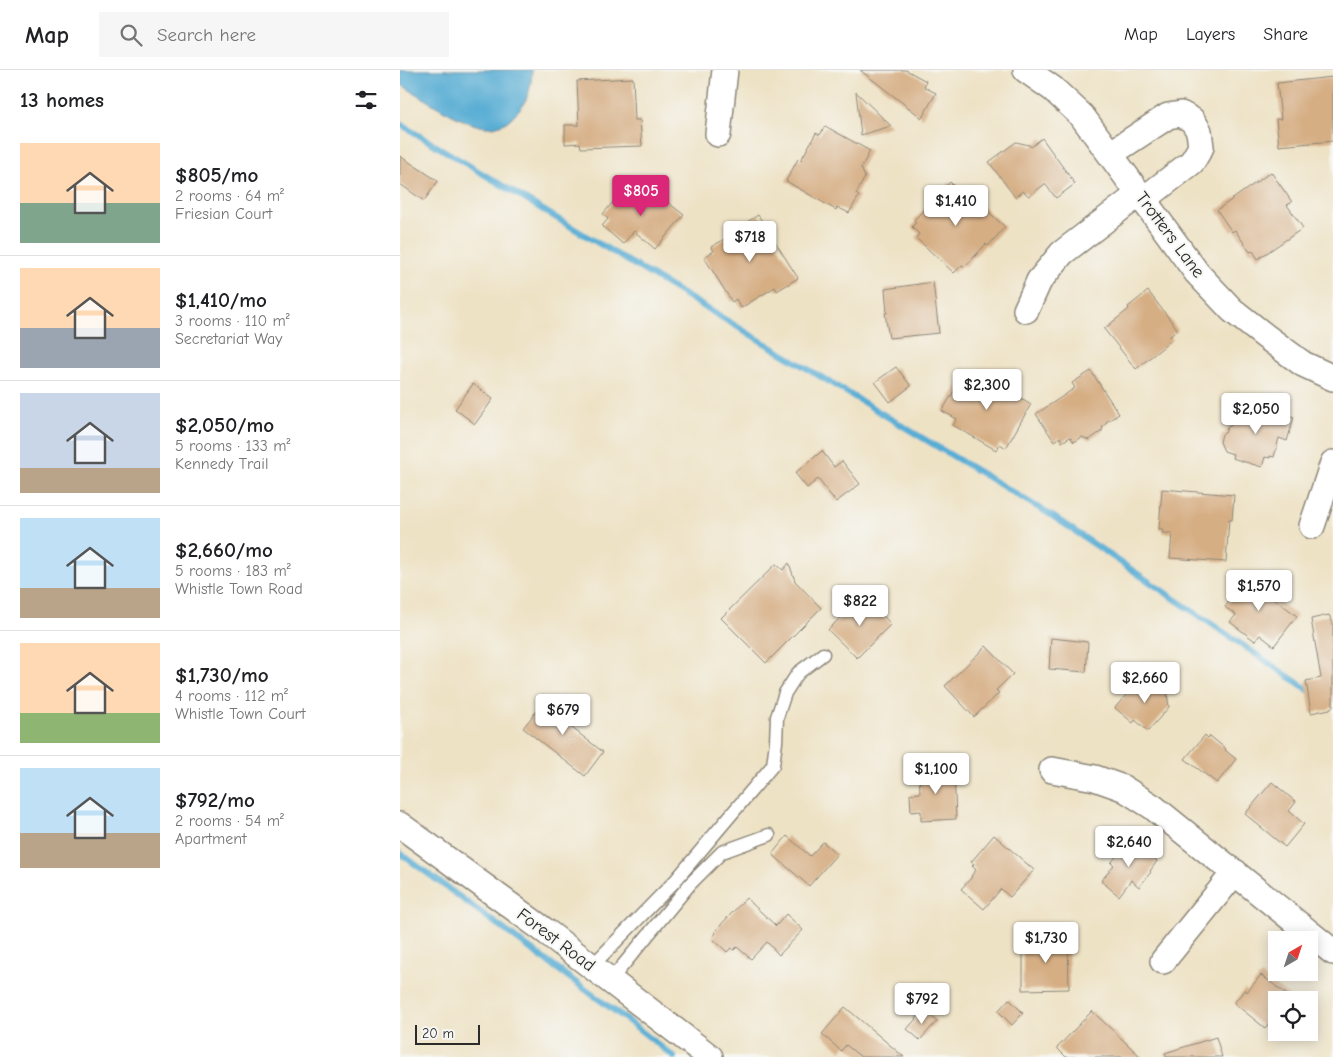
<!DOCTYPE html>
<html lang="en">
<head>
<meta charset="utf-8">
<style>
  :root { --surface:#fff; --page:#f6f6f6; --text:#202124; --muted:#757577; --line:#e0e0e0; --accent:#db2777 }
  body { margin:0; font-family:"Comic Neue",sans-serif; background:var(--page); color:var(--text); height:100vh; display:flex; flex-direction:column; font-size:19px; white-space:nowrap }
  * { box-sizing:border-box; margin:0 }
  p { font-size:16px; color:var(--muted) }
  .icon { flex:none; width:28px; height:28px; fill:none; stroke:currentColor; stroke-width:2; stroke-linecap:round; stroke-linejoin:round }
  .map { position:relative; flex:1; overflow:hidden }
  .panel { display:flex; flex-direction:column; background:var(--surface); width:400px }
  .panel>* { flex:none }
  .needle { width:32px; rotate:39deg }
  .buttons { position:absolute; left:868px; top:861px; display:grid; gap:10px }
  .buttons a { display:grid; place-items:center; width:50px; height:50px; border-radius:0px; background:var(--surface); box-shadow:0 2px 12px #0003; font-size:25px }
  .scale { position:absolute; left:15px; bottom:12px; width:65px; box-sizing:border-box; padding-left:5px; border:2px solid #2b2b2b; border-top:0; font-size:14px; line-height:18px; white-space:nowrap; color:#2b2b2b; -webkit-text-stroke:4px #f6f6f2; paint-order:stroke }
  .price { position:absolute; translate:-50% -42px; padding:0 11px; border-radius:5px; background:#fff; color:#222; font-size:16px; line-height:32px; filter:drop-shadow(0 1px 2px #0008) }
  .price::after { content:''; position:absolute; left:50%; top:30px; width:15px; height:11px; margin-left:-8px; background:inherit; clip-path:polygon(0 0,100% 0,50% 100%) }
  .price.on { background:var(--accent); color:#fff }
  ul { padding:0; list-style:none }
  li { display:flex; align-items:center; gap:15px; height:125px; padding:0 20px }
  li+li { border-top:1px solid var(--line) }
  li span { display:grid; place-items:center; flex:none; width:140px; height:100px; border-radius:0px; color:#555 }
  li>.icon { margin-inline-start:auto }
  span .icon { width:60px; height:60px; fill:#fffc; stroke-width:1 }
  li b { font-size:21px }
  h2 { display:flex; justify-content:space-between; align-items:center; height:60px; padding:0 20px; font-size:21px }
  header { display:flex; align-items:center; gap:30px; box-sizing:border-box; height:70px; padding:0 25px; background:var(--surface); border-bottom:1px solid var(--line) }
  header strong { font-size:24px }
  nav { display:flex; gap:28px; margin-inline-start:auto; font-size:18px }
  .search { width:350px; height:45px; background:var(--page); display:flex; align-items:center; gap:12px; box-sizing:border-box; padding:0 18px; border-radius:0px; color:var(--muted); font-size:19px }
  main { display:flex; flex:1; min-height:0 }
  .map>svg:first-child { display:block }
  .water { fill:#58add4; stroke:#426c80 }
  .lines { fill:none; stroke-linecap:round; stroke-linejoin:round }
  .stream { stroke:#58add4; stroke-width:6 }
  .building { fill:#d6ae84 }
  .lane-casing { stroke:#8c8678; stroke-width:15 }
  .street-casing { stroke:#8c8678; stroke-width:28 }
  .lane { stroke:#fff; stroke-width:12 }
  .street { stroke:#fff; stroke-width:25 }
  .labels { text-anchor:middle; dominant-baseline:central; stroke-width:4; stroke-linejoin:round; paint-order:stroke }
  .street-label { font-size:18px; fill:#2b2b2b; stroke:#f6f6f2 }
</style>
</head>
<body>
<header>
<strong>Map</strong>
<div class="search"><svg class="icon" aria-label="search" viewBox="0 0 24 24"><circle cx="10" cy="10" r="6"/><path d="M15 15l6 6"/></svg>Search here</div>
<nav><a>Map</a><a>Layers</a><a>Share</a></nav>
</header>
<main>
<section class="panel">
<h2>13 homes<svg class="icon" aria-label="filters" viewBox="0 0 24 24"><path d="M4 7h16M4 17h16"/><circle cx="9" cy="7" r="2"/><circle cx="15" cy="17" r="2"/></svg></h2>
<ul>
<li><span style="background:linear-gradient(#ffd9b3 60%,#7fa58c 0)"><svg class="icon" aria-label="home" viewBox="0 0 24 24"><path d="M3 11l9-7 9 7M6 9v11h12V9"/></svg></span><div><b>$805/mo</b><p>2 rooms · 64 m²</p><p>Friesian Court</p></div></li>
<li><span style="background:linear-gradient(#ffd9b3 60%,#9aa5b1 0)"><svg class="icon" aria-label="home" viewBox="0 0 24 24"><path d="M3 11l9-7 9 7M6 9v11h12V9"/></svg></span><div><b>$1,410/mo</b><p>3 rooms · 110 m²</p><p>Secretariat Way</p></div></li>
<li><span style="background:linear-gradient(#c9d6e8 75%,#b9a48a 0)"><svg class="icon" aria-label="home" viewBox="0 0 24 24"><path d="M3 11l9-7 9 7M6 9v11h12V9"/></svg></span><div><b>$2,050/mo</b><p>5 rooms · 133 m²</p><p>Kennedy Trail</p></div></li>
<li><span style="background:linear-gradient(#bfe0f5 70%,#b9a48a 0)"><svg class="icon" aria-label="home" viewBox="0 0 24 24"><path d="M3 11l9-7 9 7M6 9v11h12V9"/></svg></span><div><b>$2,660/mo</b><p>5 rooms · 183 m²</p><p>Whistle Town Road</p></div></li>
<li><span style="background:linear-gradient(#ffd9b3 70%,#8fb573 0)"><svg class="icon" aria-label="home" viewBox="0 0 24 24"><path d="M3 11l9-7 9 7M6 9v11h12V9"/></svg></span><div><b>$1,730/mo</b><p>4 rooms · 112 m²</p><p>Whistle Town Court</p></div></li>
<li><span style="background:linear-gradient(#bfe0f5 65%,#b9a48a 0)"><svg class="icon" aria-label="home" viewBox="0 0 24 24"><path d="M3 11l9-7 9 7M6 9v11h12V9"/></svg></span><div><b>$792/mo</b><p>2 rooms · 54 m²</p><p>Apartment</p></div></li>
</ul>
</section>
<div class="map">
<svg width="933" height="987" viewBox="0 0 933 987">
  <rect width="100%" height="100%" fill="#f6f6f2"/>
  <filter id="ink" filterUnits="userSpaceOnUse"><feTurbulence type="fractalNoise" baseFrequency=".02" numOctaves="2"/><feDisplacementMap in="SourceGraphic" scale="10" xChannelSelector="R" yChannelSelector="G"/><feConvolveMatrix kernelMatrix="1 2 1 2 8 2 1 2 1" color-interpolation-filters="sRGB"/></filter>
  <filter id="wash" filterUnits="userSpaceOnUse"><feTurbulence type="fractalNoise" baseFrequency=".0096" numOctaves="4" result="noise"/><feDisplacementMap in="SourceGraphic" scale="20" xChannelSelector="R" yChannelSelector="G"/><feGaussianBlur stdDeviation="1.12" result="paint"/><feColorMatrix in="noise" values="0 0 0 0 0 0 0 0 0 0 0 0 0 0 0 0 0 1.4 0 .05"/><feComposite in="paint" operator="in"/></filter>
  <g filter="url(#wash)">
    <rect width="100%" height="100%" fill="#eee2c5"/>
    <path class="water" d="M0,0H132C131,19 128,32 114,45C108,52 99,57 90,57C66,58 22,27 0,14Z"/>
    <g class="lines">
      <path class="stream" d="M0,54L654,447L913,623
        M0,783L231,953L274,987"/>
    </g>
    <g id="blocks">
      <path class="building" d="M460,0H506L526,11L524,17L536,23L522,48Z
        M933,7V71L879,76L876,49H881L877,13Z
        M233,8L235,50H240L242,76L181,78L180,73L165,74V55H179L177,11Z
        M456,22L491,56L461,65Z
        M425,56L470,81L461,98L465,107L456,124L459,126L449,143L437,137L436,140L386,111L398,89L401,90L416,63L420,65Z
        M642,68L675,114L656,128L645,114L629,126L623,121L615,127L589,92L616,72L629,75L631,77Z
        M0,86L38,111L24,131L0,114Z
        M871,102L892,132L887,135L903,158L858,189L853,181L850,182L835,160L832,162L817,140Z
        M550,112L559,121L562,117L605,157L588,176L586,174L565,197L562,195L554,203L516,168L519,164L512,157L516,152L514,150Z
        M229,113L239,123L243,119L262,134L265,130L284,145L255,179L234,161L223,174L202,156L208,149L203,144Z
        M358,145L398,208L377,221L375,217L341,238L336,229L332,232L304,187L314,181L311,177L338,161L336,159Z
        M533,212L539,263L489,268L485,243H487L485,219Z
        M748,221L778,260L770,266L773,269L736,299L704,259L729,239L728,237Z
        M496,297L511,316L490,332L475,312Z
        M691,301L719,344L706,352L707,353L703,356L702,361L689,370L682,367L674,372L670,367L662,372L660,367L654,371L636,344L675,318L672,313Z
        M582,305L631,334L606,378L600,374L596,380L553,355L557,349L542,341L562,308L565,310L566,309L576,315Z
        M73,314L93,329L75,354L55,339Z
        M850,333L894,347L887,371L879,368L874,387L870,386V388L865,387L862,397L832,388L833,384L824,381L820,372L822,364L825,363L827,358L846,344Z
        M422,381L434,397L442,391L460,414L436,432L418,409L407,418L395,403Z
        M762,419L834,425L832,450H829L826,492L770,488L772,463H762L763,459H759Z
        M389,493L395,511L421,538L366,593L321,548L376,494L383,500Z
        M852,502L870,517L866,522L897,546L874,576L860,565L855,571L830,552L836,545L825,537Z
        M463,525L491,554L457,588L428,560Z
        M929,545L933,553V637L930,638V639L911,643L906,611L921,608L911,549Z
        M651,568L688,572L686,602L649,599Z
        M586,576L613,604L596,620L599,623L574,647L545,616Z
        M740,608L746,613H760L766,617L769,637L748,661L735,650L733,653L715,638Z
        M146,629L158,638L162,633L181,647L172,658L203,682L185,706L123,658Z
        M805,665L808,668L810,666L826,679L825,680L836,689L817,713L785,689Z
        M554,698L556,749L521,751V741L511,742L510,724L520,723L519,700Z
        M872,712L896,732L889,741L904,754L885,777L845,744Z
        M594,765L634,800L610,827L601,819L584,839L561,819L572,807L571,806L576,800L572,796L574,794L571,792Z
        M387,766L410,786L423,772L437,784L409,816L372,784Z
        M730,769L757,791L750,801L751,802L739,817L731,810L719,826L701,811L714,795L711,793Z
        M346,828L376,856L386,844L403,860L379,885L367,872L351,889L337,877L334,880L331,878L327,882L312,868L316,863L315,861Z
        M668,868L669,919L623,920V870Z
        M861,905L894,930H876V944L865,958L834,933L845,919L847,922Z
        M609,929L623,943L612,955L598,941Z
        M445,937L504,987H461L446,975L441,981L422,964Z
        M524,940L537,951L520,970L507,959Z
        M692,941L741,987H666L657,978Z
        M816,967L822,987H766L765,983Z"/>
    </g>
  </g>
  <g filter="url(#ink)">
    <use href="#blocks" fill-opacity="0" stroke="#8c8678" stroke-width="1"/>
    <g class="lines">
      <g class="lane-casing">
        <path id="lane" d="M191,897L275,811L373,695L376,672L377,647L385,623L398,603L423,584
          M210,911L290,814L322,782L369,765"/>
      </g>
      <g class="street-casing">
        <path id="street" d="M626,0L653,19L682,46L797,203L832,240L865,266L903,294L933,308
          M318,64L325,0
          M710,84L768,46L781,44L792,50L799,61L801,77L792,92L743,130
          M626,240L639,211L662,183L739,124
          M912,456L933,393
          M652,700L695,708L723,718L753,737L933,882
          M0,755L148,863L310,987
          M763,891L835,802"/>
      </g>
      <use href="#lane" class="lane"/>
      <use href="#street" class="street"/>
    </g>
  </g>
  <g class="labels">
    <g class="street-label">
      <text transform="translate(770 165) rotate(53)">Trotters Lane</text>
      <text transform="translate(156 870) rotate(37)">Forest Road</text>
    </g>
  </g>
</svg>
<div class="buttons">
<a><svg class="needle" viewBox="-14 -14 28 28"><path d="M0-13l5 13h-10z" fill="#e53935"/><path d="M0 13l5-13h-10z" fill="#757577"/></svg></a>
<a><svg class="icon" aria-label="locate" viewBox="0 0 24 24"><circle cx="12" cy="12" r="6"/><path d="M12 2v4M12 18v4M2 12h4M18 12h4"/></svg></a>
</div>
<div class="scale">20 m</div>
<b class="price on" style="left:241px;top:147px">$805</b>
<b class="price" style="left:556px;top:157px">$1,410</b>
<b class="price" style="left:350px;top:193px">$718</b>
<b class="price" style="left:587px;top:341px">$2,300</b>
<b class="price" style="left:856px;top:365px">$2,050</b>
<b class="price" style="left:859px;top:542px">$1,570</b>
<b class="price" style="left:460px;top:557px">$822</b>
<b class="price" style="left:745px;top:634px">$2,660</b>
<b class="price" style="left:163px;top:666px">$679</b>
<b class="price" style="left:536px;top:725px">$1,100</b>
<b class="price" style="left:729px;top:798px">$2,640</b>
<b class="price" style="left:646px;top:894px">$1,730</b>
<b class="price" style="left:522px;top:955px">$792</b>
</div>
</main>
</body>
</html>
